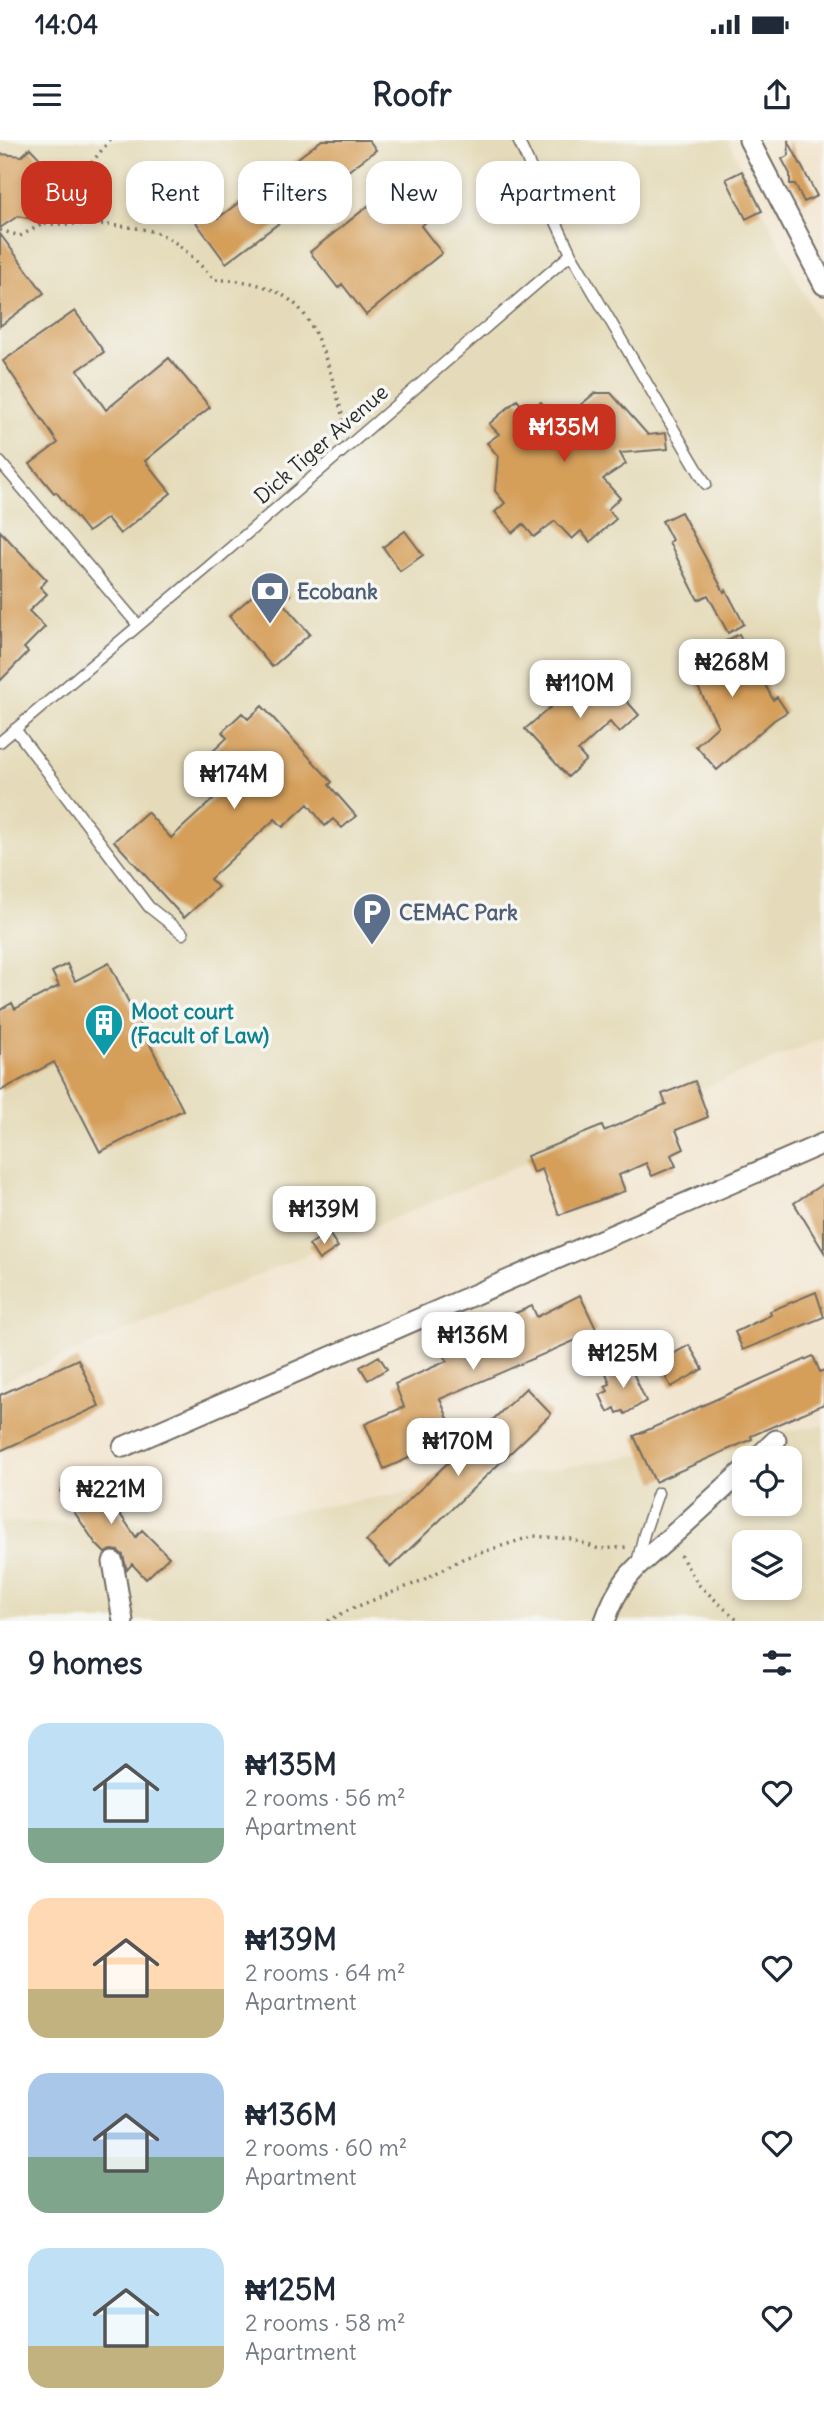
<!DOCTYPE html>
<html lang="en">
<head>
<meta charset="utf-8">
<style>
  :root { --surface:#fff; --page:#f2f2f3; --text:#1f2937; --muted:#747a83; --accent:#c8321e }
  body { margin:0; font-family:Delius,sans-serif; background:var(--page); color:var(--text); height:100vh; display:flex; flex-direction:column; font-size:26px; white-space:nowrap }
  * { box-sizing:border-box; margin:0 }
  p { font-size:23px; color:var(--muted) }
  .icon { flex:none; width:38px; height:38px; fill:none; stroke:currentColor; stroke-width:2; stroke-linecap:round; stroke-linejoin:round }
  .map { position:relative; height:1481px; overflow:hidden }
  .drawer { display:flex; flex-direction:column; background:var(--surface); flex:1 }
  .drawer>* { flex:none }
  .hud { position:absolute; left:21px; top:21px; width:782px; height:63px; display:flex; gap:14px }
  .tools { position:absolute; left:732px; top:1306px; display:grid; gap:14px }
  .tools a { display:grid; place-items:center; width:70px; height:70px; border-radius:14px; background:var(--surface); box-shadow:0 4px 10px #0003; font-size:35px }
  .price { position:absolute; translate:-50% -60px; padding:0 16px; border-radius:14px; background:#fff; color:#222; font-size:23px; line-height:46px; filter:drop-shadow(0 2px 4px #0008) }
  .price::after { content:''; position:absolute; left:50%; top:42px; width:21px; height:16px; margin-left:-10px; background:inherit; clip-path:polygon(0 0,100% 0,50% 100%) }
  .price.current { background:var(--accent); color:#fff }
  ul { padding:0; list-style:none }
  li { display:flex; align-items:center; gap:21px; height:175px; padding:0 28px }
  li span { display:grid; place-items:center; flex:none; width:196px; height:140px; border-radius:21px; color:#555 }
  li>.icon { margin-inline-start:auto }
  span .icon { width:84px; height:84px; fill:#fffc; stroke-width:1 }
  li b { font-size:30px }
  h2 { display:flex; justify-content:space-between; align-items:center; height:84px; padding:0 28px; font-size:30px }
  .pill { padding:0 24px; border-radius:21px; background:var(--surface); box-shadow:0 4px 10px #0003; font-size:24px; line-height:63px }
  .pill.current { background:var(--accent); color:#fff }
  .status { display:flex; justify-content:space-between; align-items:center; height:49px; padding:0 35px; background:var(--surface); direction:ltr }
  .status svg { height:19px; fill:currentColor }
  header { display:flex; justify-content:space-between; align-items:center; height:91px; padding:0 28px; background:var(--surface); font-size:32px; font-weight:800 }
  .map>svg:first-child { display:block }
  .built { fill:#e5dbba; fill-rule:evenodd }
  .building { fill:#d59f5a }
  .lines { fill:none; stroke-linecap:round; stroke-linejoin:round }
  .service-casing { stroke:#716c64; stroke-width:13 }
  .minor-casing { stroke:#716c64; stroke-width:23 }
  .path { stroke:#716c64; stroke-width:3.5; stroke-dasharray:2 5; stroke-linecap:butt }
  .service { stroke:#fff; stroke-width:10 }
  .minor { stroke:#fff; stroke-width:19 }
  .labels { text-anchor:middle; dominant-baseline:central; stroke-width:7; stroke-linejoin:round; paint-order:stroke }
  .street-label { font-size:21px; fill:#2b2b2b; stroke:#f6f6f2 }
  .service-label { font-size:21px; font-weight:bold; fill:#4e5e75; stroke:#f6f6f2; text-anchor:start }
  .culture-label { font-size:21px; font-weight:bold; fill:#0d838f; stroke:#f6f6f2; text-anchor:start }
</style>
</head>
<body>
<div class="status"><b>14:04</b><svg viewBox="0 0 49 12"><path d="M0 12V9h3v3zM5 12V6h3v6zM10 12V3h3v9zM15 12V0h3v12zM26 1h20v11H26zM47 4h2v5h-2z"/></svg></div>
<header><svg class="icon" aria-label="menu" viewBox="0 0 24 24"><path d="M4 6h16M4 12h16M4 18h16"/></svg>Roofr<svg class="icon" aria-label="share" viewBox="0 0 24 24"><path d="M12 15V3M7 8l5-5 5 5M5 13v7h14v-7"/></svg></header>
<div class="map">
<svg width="824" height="1481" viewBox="0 0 824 1481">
  <rect width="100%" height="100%" fill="#f6f6f2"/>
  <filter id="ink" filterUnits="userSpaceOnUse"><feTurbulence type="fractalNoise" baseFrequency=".0143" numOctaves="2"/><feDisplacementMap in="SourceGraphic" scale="14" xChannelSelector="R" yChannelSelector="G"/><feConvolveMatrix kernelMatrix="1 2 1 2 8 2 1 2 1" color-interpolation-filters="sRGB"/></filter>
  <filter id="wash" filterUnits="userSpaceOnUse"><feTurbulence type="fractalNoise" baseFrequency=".00686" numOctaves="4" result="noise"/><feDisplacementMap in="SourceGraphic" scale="28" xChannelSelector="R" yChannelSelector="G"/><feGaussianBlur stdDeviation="1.57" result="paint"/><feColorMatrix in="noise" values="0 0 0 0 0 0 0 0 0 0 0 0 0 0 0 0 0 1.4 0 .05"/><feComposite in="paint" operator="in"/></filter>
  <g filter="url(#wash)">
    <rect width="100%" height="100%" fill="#f2e5cf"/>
    <path class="built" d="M0,0H728L824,193V898L0,1243Z
      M824,1285V1481H0V1382L213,1384ZM744,1318H789V1363H744ZM744,1402H789V1447H744Z"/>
    <g id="blocks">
      <path class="building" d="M322,0H369L376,10L226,123L195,81L211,69L218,78Z
        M788,0L817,56L804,62L795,44H790V34L782,19L789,15Z
        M30,8L60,40L52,48L46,82L18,76L0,88V14L22,16Z
        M742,31L762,71L746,79L726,39Z
        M401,40L431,78L421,86L442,113L366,175L342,144L338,148L310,112Z
        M0,94L44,153L0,186Z
        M75,171L104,212L78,230L106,270L169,218L210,267L145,321L171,353L120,394L107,378L88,392L56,352L54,353L30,324L58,303L3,221Z
        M595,253H611L648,295L666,293L668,309L620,313L626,324L603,339L620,358L608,369L616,379L590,402L581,391L572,399L555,381L534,397L523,384L513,393L495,372L505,363L495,351L498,316L487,303L499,294L489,284L517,260L526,271L541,262L551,274L567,276Z
        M681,372L724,452L726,450L744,484L728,493L708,455L698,460L669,402L672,400L662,381Z
        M0,391L47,440L40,447L47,454L29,471L45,487L24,508L28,512L0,541Z
        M405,391L423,415L400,431L383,407Z
        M275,436L290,455L282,462L310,494L272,527L229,476Z
        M739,494L773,560L777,557L787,572L774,580L717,630L696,606L718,586L685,522Z
        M597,527L639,575L619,593L610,582L578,611L586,620L568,637L525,589Z
        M262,566L332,642L329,645L356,676L342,688L333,679L325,686L308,664L283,687L275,679L210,739L218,747L184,778L114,701L147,672L171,698L234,640L210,614L227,598L222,592L242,573L248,579Z
        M109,823L183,970L100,1012L54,922L0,951V870L12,863L15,869L59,846L52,832L67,824L75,841Z
        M695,941L708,977L676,990L684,1009L671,1015L676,1026L652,1036L646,1023L619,1035L625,1051L559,1075L542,1029L533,1033L527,1016L602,986L604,991L666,964L662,954Z
        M824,1043V1112L794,1063Z
        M328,1092L338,1107L319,1120L309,1105Z
        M816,1152L824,1177L743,1210L735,1192L771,1175L770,1171Z
        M580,1155L597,1191L440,1259L451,1286L413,1303L418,1314L384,1329L365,1284L404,1267L395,1244L447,1221L440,1205L532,1166L537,1177Z
        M689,1205L703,1229L671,1247L660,1227L672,1220L669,1216Z
        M379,1216L387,1229L368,1240L360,1227Z
        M813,1216L820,1232L824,1230V1264L751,1296L752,1299L655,1342L634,1296Z
        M78,1219L99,1266L0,1311V1255Z
        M628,1222L646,1261L625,1274L623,1271L617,1273L615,1268L608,1272L600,1255L608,1251L605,1246L610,1244L606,1233Z
        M526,1248L551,1274L391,1427L366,1401Z
        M89,1330L136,1397L142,1390L169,1417L146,1439L132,1424L127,1430L123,1415L118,1411L112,1410L105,1413L96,1404L60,1351Z"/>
    </g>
  </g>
  <g filter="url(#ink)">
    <use href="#blocks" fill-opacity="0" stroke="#716c64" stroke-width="2"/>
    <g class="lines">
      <g class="service-casing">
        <path id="service" d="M571,114L706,344
          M0,322L138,485
          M15,589L149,767L183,794
          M0,602L207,428L571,114L518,0
          M637,1423L644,1394L658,1353"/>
      </g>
      <g class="minor-casing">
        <path id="minor" d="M749,0L824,145
          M123,1307L824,1003
          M757,1318L776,1300
          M113,1422L123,1481
          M605,1481C621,1434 641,1424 675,1393C698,1372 721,1351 744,1330"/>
      </g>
      <path class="path" d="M45,84C75,84 132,83 160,94C181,103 199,124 215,140C243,139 274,145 296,165C321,188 338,257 346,291
        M0,90L20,96L54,78L89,26L110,0
        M680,1415L699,1445L738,1481
        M328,1481L351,1469L421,1441L464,1418L533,1396L571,1399L599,1409L628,1407"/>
      <use href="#service" class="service"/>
      <use href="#minor" class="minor"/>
    </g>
  </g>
  <defs>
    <g id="bank-pin" transform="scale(2.0125)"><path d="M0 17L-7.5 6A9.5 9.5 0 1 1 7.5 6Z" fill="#5c6f8a" stroke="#f6f6f2"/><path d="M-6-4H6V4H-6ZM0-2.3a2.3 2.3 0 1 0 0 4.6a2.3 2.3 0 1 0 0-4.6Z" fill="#fff"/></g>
    <g id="parking-pin" transform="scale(2.0125)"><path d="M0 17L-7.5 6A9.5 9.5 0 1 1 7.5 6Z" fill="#5c6f8a" stroke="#f6f6f2"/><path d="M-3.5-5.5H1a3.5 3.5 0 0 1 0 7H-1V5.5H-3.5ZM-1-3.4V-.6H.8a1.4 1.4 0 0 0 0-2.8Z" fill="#fff"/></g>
    <g id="building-pin" transform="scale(2.0125)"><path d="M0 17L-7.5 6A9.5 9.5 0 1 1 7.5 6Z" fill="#0f9aa8" stroke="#f6f6f2"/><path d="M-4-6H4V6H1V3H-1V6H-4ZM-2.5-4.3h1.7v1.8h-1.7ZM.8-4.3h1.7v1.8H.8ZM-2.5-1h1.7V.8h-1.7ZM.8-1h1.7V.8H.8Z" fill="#fff"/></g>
  </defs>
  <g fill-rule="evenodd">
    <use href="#bank-pin" x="270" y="451"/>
    <use href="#parking-pin" x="372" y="772"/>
    <use href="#building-pin" x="104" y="883"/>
  </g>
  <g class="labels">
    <g class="street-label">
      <text transform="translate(321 304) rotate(-41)">Dick Tiger Avenue</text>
    </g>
    <g class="service-label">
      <text x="297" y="451">Ecobank</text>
      <text x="399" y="772">CEMAC Park</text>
    </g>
    <g class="culture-label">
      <text x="131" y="871">Moot court<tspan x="131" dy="24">(Facult of Law)</tspan></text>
    </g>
  </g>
</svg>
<div class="tools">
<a><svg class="icon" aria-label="locate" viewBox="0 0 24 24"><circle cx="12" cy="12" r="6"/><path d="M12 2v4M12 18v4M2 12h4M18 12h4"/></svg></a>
<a><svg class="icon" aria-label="layers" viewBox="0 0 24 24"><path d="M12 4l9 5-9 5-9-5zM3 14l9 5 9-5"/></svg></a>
</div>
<b class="price current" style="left:564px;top:324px">₦135M</b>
<b class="price" style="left:732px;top:559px">₦268M</b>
<b class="price" style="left:580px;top:580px">₦110M</b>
<b class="price" style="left:234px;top:671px">₦174M</b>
<b class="price" style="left:324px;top:1106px">₦139M</b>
<b class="price" style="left:473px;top:1232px">₦136M</b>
<b class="price" style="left:623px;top:1250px">₦125M</b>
<b class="price" style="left:458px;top:1338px">₦170M</b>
<b class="price" style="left:111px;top:1386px">₦221M</b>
<div class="hud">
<a class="pill current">Buy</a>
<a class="pill">Rent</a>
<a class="pill">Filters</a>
<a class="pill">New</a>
<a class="pill">Apartment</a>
</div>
</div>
<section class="drawer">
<h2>9 homes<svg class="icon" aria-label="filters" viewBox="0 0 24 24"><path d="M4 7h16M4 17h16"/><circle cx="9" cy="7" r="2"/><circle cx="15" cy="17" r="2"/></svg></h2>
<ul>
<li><span style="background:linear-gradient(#bfe0f5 75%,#7fa58c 0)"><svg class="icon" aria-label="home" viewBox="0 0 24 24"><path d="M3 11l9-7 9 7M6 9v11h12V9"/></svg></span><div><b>₦135M</b><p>2 rooms · 56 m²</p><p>Apartment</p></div><svg class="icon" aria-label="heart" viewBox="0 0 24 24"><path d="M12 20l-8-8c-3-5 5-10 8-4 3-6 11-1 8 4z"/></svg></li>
<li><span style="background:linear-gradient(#ffd9b3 65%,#c2b280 0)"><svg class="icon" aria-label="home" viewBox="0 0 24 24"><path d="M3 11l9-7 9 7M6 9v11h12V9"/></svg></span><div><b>₦139M</b><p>2 rooms · 64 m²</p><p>Apartment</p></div><svg class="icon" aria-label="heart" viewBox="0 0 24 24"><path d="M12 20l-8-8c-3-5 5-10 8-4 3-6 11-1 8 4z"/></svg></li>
<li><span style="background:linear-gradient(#a9c7e8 60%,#7fa58c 0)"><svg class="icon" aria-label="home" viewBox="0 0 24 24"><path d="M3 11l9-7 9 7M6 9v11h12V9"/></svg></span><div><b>₦136M</b><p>2 rooms · 60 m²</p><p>Apartment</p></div><svg class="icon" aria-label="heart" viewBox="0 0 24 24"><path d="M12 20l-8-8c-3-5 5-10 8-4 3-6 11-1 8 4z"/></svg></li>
<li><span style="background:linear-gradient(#bfe0f5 70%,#c2b280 0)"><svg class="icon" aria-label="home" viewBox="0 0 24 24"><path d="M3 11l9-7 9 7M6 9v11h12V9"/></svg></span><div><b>₦125M</b><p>2 rooms · 58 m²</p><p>Apartment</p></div><svg class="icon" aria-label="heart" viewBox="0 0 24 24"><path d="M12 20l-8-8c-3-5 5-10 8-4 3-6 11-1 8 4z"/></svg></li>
</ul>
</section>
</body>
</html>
